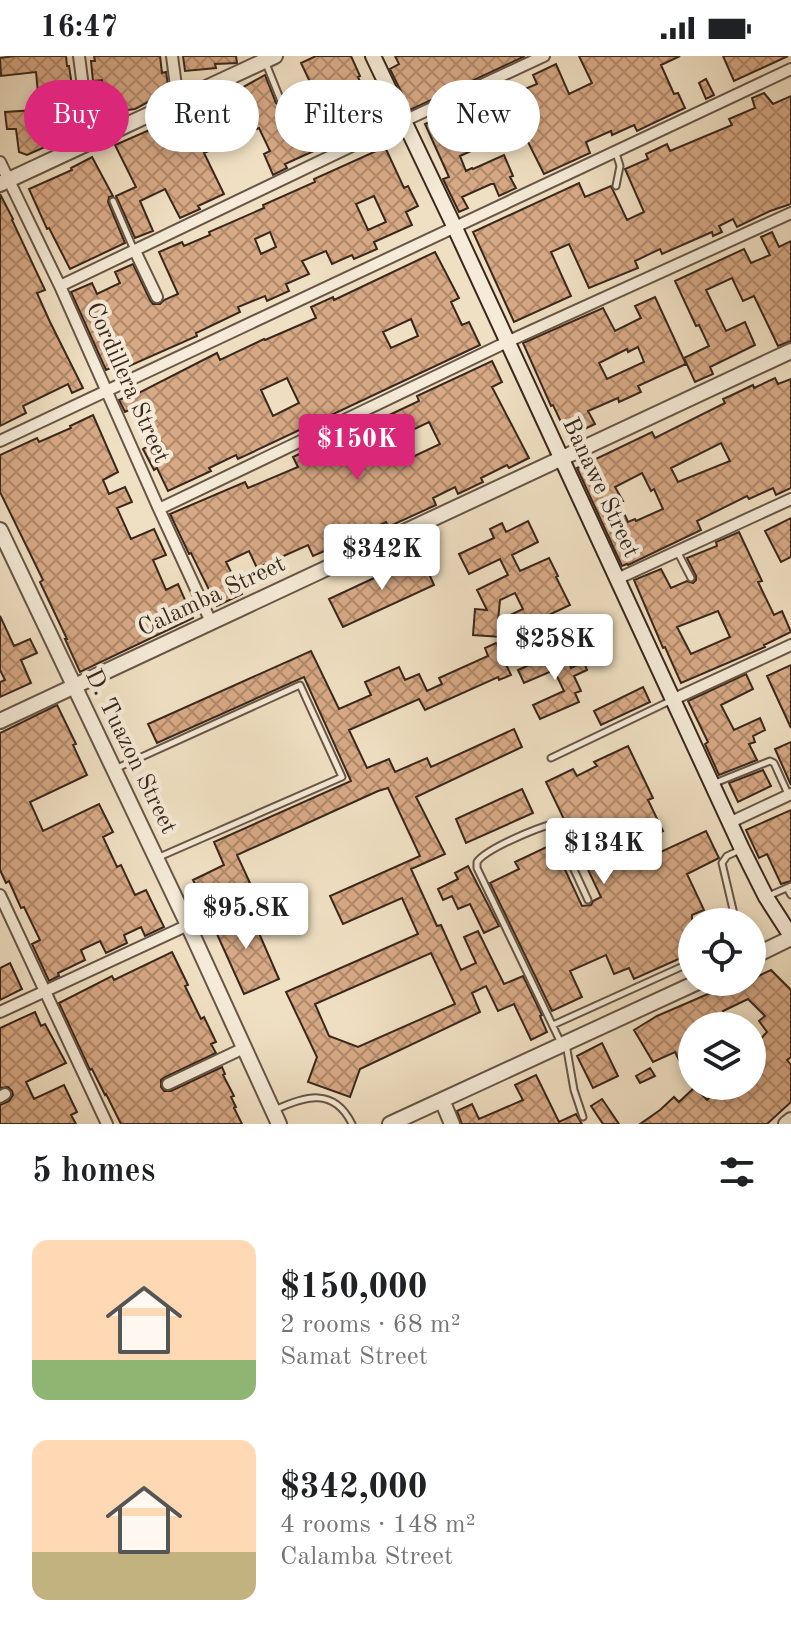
<!DOCTYPE html>
<html lang="en">
<head>
<meta charset="utf-8">
<style>
  :root { --surface:#fff; --page:#f2f2f2; --text:#202124; --muted:#757577; --accent:#db2777 }
  body { margin:0; font-family:"Old Standard TT",serif; background:var(--page); color:var(--text); height:100vh; display:flex; flex-direction:column; font-size:30px; white-space:nowrap }
  * { box-sizing:border-box; margin:0 }
  p { font-size:26px; color:var(--muted) }
  .icon { flex:none; width:44px; height:44px; fill:none; stroke:currentColor; stroke-width:2; stroke-linecap:round; stroke-linejoin:round }
  .map { position:relative; height:1068px; overflow:hidden }
  .panel { display:flex; flex-direction:column; background:var(--surface); flex:1 }
  .panel>* { flex:none }
  .guide { position:absolute; left:24px; top:24px; width:744px; height:72px; display:flex; gap:16px }
  .tools { position:absolute; left:678px; top:852px; display:grid; gap:16px }
  .tools a { display:grid; place-items:center; width:88px; height:88px; border-radius:50%; background:var(--surface); box-shadow:0 4px 12px #0003; font-size:40px }
  .price { position:absolute; translate:-50% -68px; padding:0 18px; border-radius:8px; background:#fff; color:#222; font-size:26px; line-height:52px; filter:drop-shadow(0 2px 4px #0008) }
  .price::after { content:''; position:absolute; left:50%; top:48px; width:24px; height:18px; margin-left:-12px; background:inherit; clip-path:polygon(0 0,100% 0,50% 100%) }
  .price.current { background:var(--accent); color:#fff }
  ul { padding:0; list-style:none }
  li { display:flex; align-items:center; gap:24px; height:200px; padding:0 32px }
  li span { display:grid; place-items:center; flex:none; width:224px; height:160px; border-radius:16px; color:#555 }
  li>.icon { margin-inline-start:auto }
  span .icon { width:96px; height:96px; fill:#fffc; stroke-width:1 }
  li b { font-size:34px }
  h2 { display:flex; justify-content:space-between; align-items:center; height:96px; padding:0 32px; font-size:34px }
  .chip { padding:0 28px; border-radius:36px; background:var(--surface); box-shadow:0 4px 12px #0003; font-size:28px; line-height:72px }
  .chip.current { background:var(--accent); color:#fff }
  .status { display:flex; justify-content:space-between; align-items:center; height:56px; padding:0 40px; background:var(--surface); direction:ltr }
  .status svg { height:22px; fill:currentColor }
  .map>svg:first-child { display:block }
  .building { fill:url(#building-cross-hatch); stroke:#39271d; stroke-width:2; fill-rule:evenodd }
  .lines { fill:none; stroke-linecap:round; stroke-linejoin:round }
  .service-casing { stroke:#675546; stroke-width:9 }
  .minor-casing { stroke:#675546; stroke-width:14 }
  .tertiary-casing { stroke:#675546; stroke-width:18 }
  .secondary-casing { stroke:#39271d; stroke-width:18 }
  .service { stroke:#f5ebd8; stroke-width:5 }
  .minor { stroke:#f5ebd8; stroke-width:10 }
  .tertiary { stroke:#f5ebd8; stroke-width:14 }
  .secondary { stroke:#f5ebd8; stroke-width:14 }
  .labels { text-anchor:middle; dominant-baseline:central; stroke-width:8; stroke-linejoin:round; paint-order:stroke }
  .street-label { font-size:24px; fill:#39271d; stroke:#f5ebd8 }
</style>
</head>
<body>
<div class="status"><b>16:47</b><svg viewBox="0 0 49 12"><path d="M0 12V9h3v3zM5 12V6h3v6zM10 12V3h3v9zM15 12V0h3v12zM26 1h20v11H26zM47 4h2v5h-2z"/></svg></div>
<div class="map">
<svg width="791" height="1068" viewBox="0 0 791 1068">
  <defs>
    <pattern id="building-cross-hatch" width="8" height="8" patternUnits="userSpaceOnUse" patternTransform="scale(2)"><rect width="8" height="8" fill="#d8a985"/><path d="M0 0l8 8M0 8l8-8" fill="none" stroke="#b08a6c"/></pattern>
  </defs>
  <rect width="100%" height="100%" fill="#f0e0c3"/>
  <filter id="stains"><feTurbulence type="fractalNoise" baseFrequency=".0025" numOctaves="4"/><feColorMatrix values="0 0 0 0 .2 0 0 0 0 .09 0 0 0 0 .02 0 0 0 .5 -.17"/></filter>
  <radialGradient id="worn" r=".72"><stop offset=".6" stop-color="#630" stop-opacity="0"/><stop offset="1" stop-color="#630" stop-opacity=".3"/></radialGradient>
  <path class="building" d="M15,0H66L67,10H69L79,76L62,80L63,84L47,86V90L27,99L19,96L16,73H7L5,56L36,54L35,49L39,48L36,16L1,20L0,2Z
    M94,0H160L162,17L166,16L169,35L135,53L106,57L102,24L93,25L91,5H95Z
    M183,0H236L237,7L215,8L216,12L185,15Z
    M316,0H351L360,20L358,21L378,66L285,108L287,112L273,119L264,98L270,95L259,72L204,97L224,138L198,150L200,153L180,162L165,133L140,145L153,175L135,182L116,140L136,131L115,89L186,58L192,70L216,59L211,49L265,19L276,47L281,50L286,63L320,47L301,7Z
    M395,0H525L410,54L390,13L399,8Z
    M579,0H680L661,9L674,38L678,37L685,52L637,75L634,69L612,79L611,75L586,86L590,97L544,118L521,72L504,80L501,74L479,84L482,90L460,100L466,115L472,112L473,113L504,99L513,120L510,121L516,132L499,140L494,128H491L462,141L468,152L459,156L443,123L449,121L425,68L442,60L445,68L490,49L485,38L508,28L513,38L537,28L533,19L556,8L569,38L592,27Z
    M723,0H788L734,25Z
    M706,23L714,39L706,43L699,27Z
    M764,37L773,48L791,40V148L770,155L737,171L733,163L719,170L722,176L713,180L712,176L662,198L660,193L635,205L638,212L589,232L569,188L551,196L571,240L514,266L473,176L579,127L585,141L611,130L627,164L644,156L625,113L648,103L646,98L667,88L670,95L732,69L729,63L755,52L752,42Z
    M385,91L404,132L408,130L418,150L406,156L412,169L374,186L377,193L354,203L352,199L332,208L326,195L302,205L309,218L286,228L289,235L267,245L265,240L238,251L240,256L196,277L197,280L127,311L125,306L106,314L71,236L92,227L97,238L120,227L115,216L133,208L150,244L153,248H160L164,244L178,238L159,196L182,186L184,190L210,179L209,176L264,152L263,149L315,126L314,123ZM374,140L386,166L368,174L356,148ZM270,176L276,191L261,198L255,183Z
    M92,101L113,140L109,141L108,146L125,187L70,213L49,172L47,173L29,133L72,114L71,112Z
    M0,138L13,163L12,164L45,234L37,237L50,266L83,332L72,337L68,328L23,350L26,357L0,370Z
    M772,176L779,191L791,185V285L778,290L754,240L743,245L732,222L706,234L726,275L745,266L755,289L710,311L713,318L695,326L684,302L709,290L699,269L696,270L675,225L744,193L751,207L770,199L761,181Z
    M435,196L459,242L451,246L462,269L469,266L480,289L238,403L236,399L209,412L211,415L168,435L157,412L154,414L143,393L148,390L131,353L125,356L119,344L128,340L129,342L217,297L220,304L264,283L265,284L316,262L311,251L333,241L334,244ZM411,263L418,280L391,292L383,276ZM287,322L299,347L273,360L261,334Z
    M655,241L686,308L638,330L641,336L619,346L618,342L588,355L595,368L568,381L553,349L551,350L523,287L603,252L615,275L641,262L635,250ZM638,291L644,306L607,323L599,307L627,293L628,296Z
    M492,305L502,326L492,331L529,402L509,412L507,409L481,422L483,426L458,438L455,431L433,442L436,449L388,471L386,466L357,480L359,484L338,493L336,490L313,500L308,489L257,512L249,495L226,506L242,538L217,550L191,497L189,498L170,458L245,426L248,432L298,411L293,401L316,390L319,396L345,384L350,394L375,382L368,369L419,345L417,340ZM429,366L440,388L402,406L391,384Z
    M775,322L778,328L791,323V432L776,439L773,432L749,443L747,440L697,465L701,474L628,509L627,508L622,510L577,412L652,376L655,382L725,347L723,343L730,340L753,329L754,332ZM721,387L730,405L678,426L671,412ZM642,417L651,435L654,433L663,453L636,465L635,463L628,466L619,446L623,445L615,431Z
    M93,359L118,416L103,424L109,438L125,431L132,446L117,452L131,483L154,473L166,499L153,504L166,534L178,528L193,562L80,616L65,583H67L40,526L43,524L0,436V399L37,382L39,386L71,372L70,370Z
    M791,462V501L781,506L765,475Z
    M528,465L538,486L512,499L520,515L549,502L558,520L556,521L570,549L502,581L473,579L475,553L487,554L477,534L508,519L500,503L469,518L459,498L494,482L490,473L502,467L506,476ZM515,537L523,553L498,565L500,544Z
    M739,476L762,525L758,526L774,559L782,555L791,576L764,589L765,591L681,627L665,591L663,592L634,524L661,513L671,532L687,525L693,527L696,524V520L687,502L717,490L716,486ZM718,555L730,581L691,598L677,571Z
    M421,500L434,529L343,571L329,543Z
    M0,560L14,590L30,583L37,597L21,604L31,627L0,641V626L5,624L0,614Z
    M496,587L511,619L499,624L498,621L425,654L419,643L349,674L367,712L389,703L395,716L427,702L431,711L514,673L522,691L416,741L445,798L411,813L437,870L441,869L461,914L476,907L464,881L478,875L504,928L523,920L542,959L540,960L547,976L531,984L514,948L498,955L486,930L472,937L480,956L360,1013L350,1041L308,1026L317,1001L286,936L418,878L402,842L343,868L330,840L420,800L388,732L378,735L237,799L250,827L205,848L193,824L224,809L214,786L351,725L304,621L157,687L148,668L311,595L339,653L371,639L365,626L399,611L405,624L419,618L427,635L442,628L439,622L488,600L485,592ZM431,897L455,948L358,991L329,980L315,948Z
    M563,594L571,612L584,606L587,614L574,620L581,635L575,637L579,646L540,663L533,649L564,635L554,614L524,627L518,614Z
    M791,609V672L767,620Z
    M746,618L753,633L721,649L734,674L760,662L765,674L753,680L755,686L749,688L757,704L719,719L705,688L708,686L688,645Z
    M643,631L650,646L601,669L594,655Z
    M57,649L76,688L73,689L87,719L30,746L43,775L99,748L113,776L103,781L117,811L121,809L135,839L146,834L164,871L145,880L141,871L124,879L127,887L106,897L100,885L81,894L85,904L58,917L59,920L49,925L32,888L40,884L24,851L21,852L9,825L6,827L0,814V677Z
    M791,686V729L775,693Z
    M628,690L653,742L648,744L663,775L619,796L626,812L706,775L719,802L687,818L704,854L692,859V897L634,923L629,912L614,918L606,899L570,915L582,941L552,955L490,827L519,813L515,806L553,788L582,850L591,849L593,845L601,841L582,801L616,785L609,770L575,786L546,726L573,713L577,720L597,710L594,706Z
    M763,714L771,730L738,746L729,727Z
    M522,733L533,757L466,787L456,763Z
    M791,754V825L781,828L767,798L759,802L746,774Z
    M468,810L499,870L484,877L470,848L458,853L452,840L443,844L438,833L458,823L455,817Z
    M248,852L279,923L244,938L212,867Z
    M172,896L188,929L185,930L201,963L204,961L216,986L211,988L216,997L165,1021L161,1024V1031L164,1035H171L222,1011L225,1018L223,1019L234,1040L231,1041L236,1051L234,1052L242,1068H121L106,1038L105,1039L92,1013L90,1014L59,947L112,920L114,924Z
    M10,907L22,933L0,944V912Z
    M771,914L791,934V1001L787,1004L791,1009V1046L767,1068H640L660,1054L674,1041L679,1046L695,1031L707,1044L721,1030H752V992L767,976L759,965L765,960L748,943L723,955L731,970H692V1005L682,1010L675,996L653,1006L634,974L657,960L731,928L733,933L747,926H752V923Z
    M35,956L41,970L45,968L66,1007L26,1026L34,1043L64,1029L77,1056L71,1059L76,1068H0V1049L9,1045L13,1039L12,1035L8,1031L0,1032V972Z
    M602,987L618,1020L593,1032L577,1000Z
    M650,1012L655,1020L640,1027L636,1020Z
    M536,1019L559,1066L576,1058L582,1068H462L457,1055L472,1048L479,1063L523,1044L515,1029Z
    M602,1043L619,1068H603L591,1050Z"/>
  <g class="lines">
    <g class="service-casing">
      <path id="service" d="M265,5L281,45
        M616,97L620,110L616,130
        M113,145L134,194
        M677,495L691,522
        M551,702L672,644
        M115,713L300,629L342,721L157,802
        M715,727L770,705L774,707L788,738
        M787,832L791,839
        M766,841L791,830
        M732,866L734,858L722,807L727,800L740,794
        M553,969L692,906
        M561,987L477,812V806C486,793 536,772 553,768L588,844
        M566,988L574,1034L583,1061
        M275,1054C305,1040 334,1031 352,1068"/>
    </g>
    <g class="minor-casing">
      <path id="minor" d="M79,0L90,85
        M172,0L178,45
        M0,106L60,230L159,453L211,566
        M135,195L157,241
        M60,230L404,65L544,0
        M0,385L791,13
        M159,453L507,286L791,157
        M617,523L791,443
        M674,643L791,589
        M731,766L791,738
        M0,839L107,1068
        M0,956L188,869
        M168,1028L244,992
        M0,1041L5,1038"/>
    </g>
    <g class="tertiary-casing">
      <path id="tertiary" d="M0,128L275,0
        M0,474L188,869L279,1068
        M0,665L791,295
        M752,901L791,882
        M442,1044L452,1068
        M390,1068L698,926
        M786,1068L791,1064"/>
    </g>
    <g class="secondary-casing">
      <path id="secondary" d="M373,0L455,172L742,793L766,841L791,880"/>
    </g>
    <use href="#service" class="service"/>
    <use href="#minor" class="minor"/>
    <use href="#tertiary" class="tertiary"/>
    <use href="#secondary" class="secondary"/>
  </g>
  <g class="labels">
    <g class="street-label">
      <text transform="translate(127 327) rotate(66)">Cordillera Street</text>
      <text transform="translate(600 432) rotate(65)">Banawe Street</text>
      <text transform="translate(212 541) rotate(-25)">Calamba Street</text>
      <text transform="translate(130 696) rotate(64)">D. Tuazon Street</text>
    </g>
  </g>
  <rect width="100%" height="100%" filter="url(#stains)"/>
  <rect width="100%" height="100%" fill="url(#worn)"/>
</svg>
<div class="tools">
<a><svg class="icon" aria-label="locate" viewBox="0 0 24 24"><circle cx="12" cy="12" r="6"/><path d="M12 2v4M12 18v4M2 12h4M18 12h4"/></svg></a>
<a><svg class="icon" aria-label="layers" viewBox="0 0 24 24"><path d="M12 4l9 5-9 5-9-5zM3 14l9 5 9-5"/></svg></a>
</div>
<b class="price current" style="left:357px;top:426px">$150K</b>
<b class="price" style="left:382px;top:536px">$342K</b>
<b class="price" style="left:555px;top:626px">$258K</b>
<b class="price" style="left:604px;top:830px">$134K</b>
<b class="price" style="left:246px;top:895px">$95.8K</b>
<div class="guide">
<a class="chip current">Buy</a>
<a class="chip">Rent</a>
<a class="chip">Filters</a>
<a class="chip">New</a>
</div>
</div>
<section class="panel">
<h2>5 homes<svg class="icon" aria-label="filters" viewBox="0 0 24 24"><path d="M4 7h16M4 17h16"/><circle cx="9" cy="7" r="2"/><circle cx="15" cy="17" r="2"/></svg></h2>
<ul>
<li><span style="background:linear-gradient(#ffd9b3 75%,#8fb573 0)"><svg class="icon" aria-label="home" viewBox="0 0 24 24"><path d="M3 11l9-7 9 7M6 9v11h12V9"/></svg></span><div><b>$150,000</b><p>2 rooms · 68 m²</p><p>Samat Street</p></div></li>
<li><span style="background:linear-gradient(#ffd9b3 70%,#c2b280 0)"><svg class="icon" aria-label="home" viewBox="0 0 24 24"><path d="M3 11l9-7 9 7M6 9v11h12V9"/></svg></span><div><b>$342,000</b><p>4 rooms · 148 m²</p><p>Calamba Street</p></div></li>
</ul>
</section>
</body>
</html>
